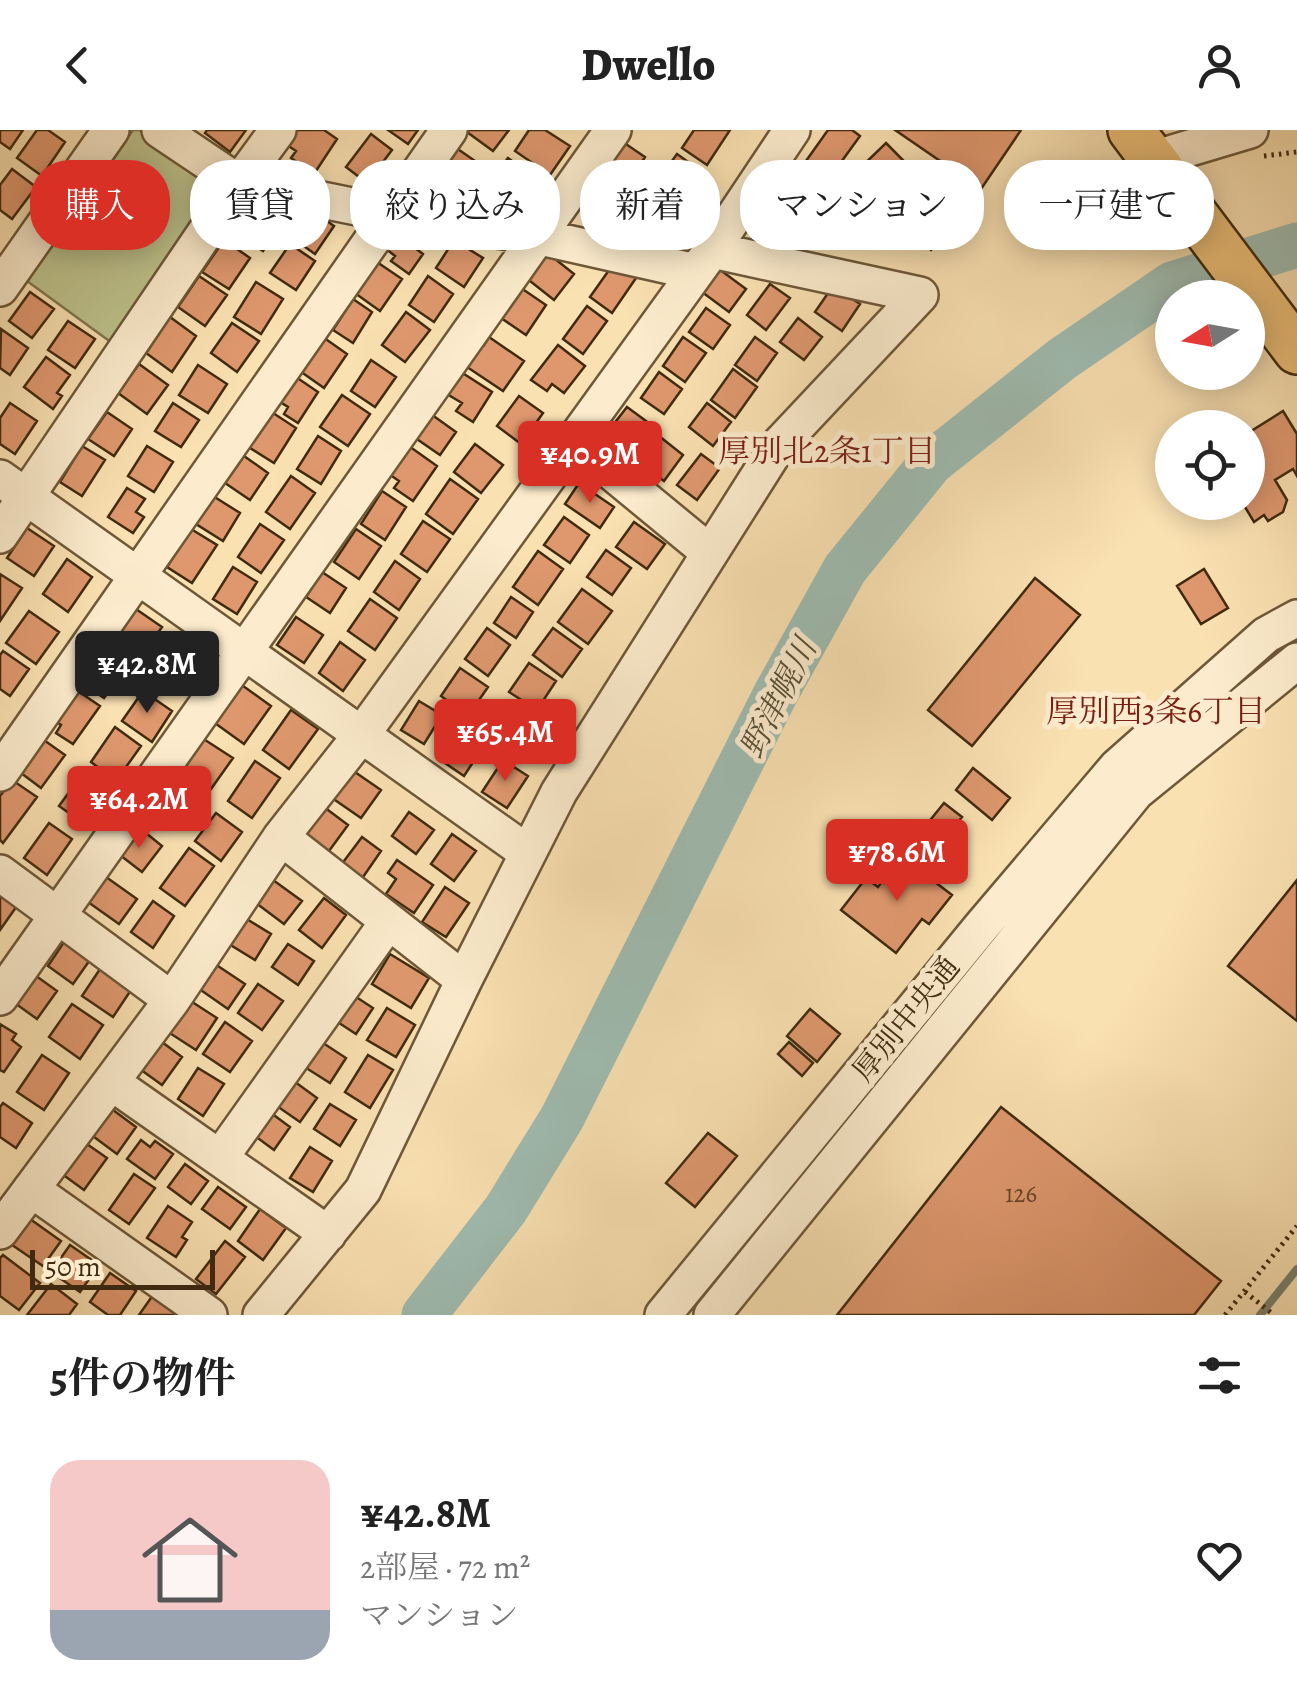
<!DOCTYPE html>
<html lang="ja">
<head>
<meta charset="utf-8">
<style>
  :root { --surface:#fff; --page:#f2f2f2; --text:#222; --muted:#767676; --accent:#d93025 }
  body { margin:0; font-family:Alegreya,"Noto Serif JP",serif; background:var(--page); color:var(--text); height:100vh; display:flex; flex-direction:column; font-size:38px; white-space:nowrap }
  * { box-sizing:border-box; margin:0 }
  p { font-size:32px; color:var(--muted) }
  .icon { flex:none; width:55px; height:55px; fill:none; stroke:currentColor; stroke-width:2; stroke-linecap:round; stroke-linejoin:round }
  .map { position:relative; height:1185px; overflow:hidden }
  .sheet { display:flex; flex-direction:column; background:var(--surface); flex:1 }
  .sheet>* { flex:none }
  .guide { position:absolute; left:30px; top:30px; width:1238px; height:90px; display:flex; gap:20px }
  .needle { width:65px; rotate:259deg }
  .buttons { position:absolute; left:1155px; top:150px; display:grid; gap:20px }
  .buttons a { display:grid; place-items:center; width:110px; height:110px; border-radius:50%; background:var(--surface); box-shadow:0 5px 25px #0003; font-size:50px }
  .scale { position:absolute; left:30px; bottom:25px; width:185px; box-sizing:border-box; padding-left:10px; border:5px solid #402b10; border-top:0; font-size:28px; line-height:35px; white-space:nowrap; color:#402b10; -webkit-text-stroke:8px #fceccd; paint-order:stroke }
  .price { position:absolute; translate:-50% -85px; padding:0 22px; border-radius:10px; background:var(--accent); color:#fff; font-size:32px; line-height:65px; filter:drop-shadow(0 2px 5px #0008) }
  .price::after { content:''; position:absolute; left:50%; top:60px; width:30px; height:22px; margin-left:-15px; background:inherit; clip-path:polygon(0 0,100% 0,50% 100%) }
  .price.current { background:#222; color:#fff }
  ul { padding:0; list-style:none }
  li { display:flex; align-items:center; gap:30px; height:250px; padding:0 50px }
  li span { display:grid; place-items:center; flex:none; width:280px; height:200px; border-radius:30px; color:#555 }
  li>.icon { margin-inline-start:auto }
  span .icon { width:120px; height:120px; fill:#fffc; stroke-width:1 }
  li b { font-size:42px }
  h2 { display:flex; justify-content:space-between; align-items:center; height:120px; padding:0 50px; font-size:42px }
  .tag { padding:0 35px; border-radius:40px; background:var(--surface); box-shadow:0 5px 25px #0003; font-size:35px; line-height:90px }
  .tag.current { background:var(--accent); color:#fff }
  header { display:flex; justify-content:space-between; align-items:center; height:130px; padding:0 50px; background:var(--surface); font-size:45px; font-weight:800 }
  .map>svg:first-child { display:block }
  .green { fill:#bec38d; stroke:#7f774e; stroke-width:2.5 }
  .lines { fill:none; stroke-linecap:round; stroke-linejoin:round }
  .stream { stroke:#798271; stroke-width:8 }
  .river { stroke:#9fbcb1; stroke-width:45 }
  .building { fill:#df986e; stroke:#402b10; stroke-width:2.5 }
  .minor-casing { stroke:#6e5838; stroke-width:40 }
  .major-casing { stroke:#402b10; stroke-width:50 }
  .path { stroke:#402b10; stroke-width:5; stroke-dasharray:2.5 5; stroke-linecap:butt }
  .minor { stroke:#fceccd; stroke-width:35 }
  .major { stroke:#edc079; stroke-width:45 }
  .labels { text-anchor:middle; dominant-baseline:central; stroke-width:10; stroke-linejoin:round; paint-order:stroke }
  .number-label { font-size:25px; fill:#684628 }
  .street-label { font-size:30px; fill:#402b10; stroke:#fceccd }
  .neighbourhood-label { font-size:32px; fill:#7a1f14; stroke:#fceccd }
  .water-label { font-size:32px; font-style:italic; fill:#584f38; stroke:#fceccd }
</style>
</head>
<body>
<header><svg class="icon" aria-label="back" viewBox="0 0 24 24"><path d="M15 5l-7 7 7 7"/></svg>Dwello<svg class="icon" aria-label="person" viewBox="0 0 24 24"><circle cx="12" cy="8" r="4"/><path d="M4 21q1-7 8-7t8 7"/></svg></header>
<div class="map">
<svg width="1297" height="1185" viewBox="0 0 1297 1185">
  <rect width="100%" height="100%" fill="#fae1b2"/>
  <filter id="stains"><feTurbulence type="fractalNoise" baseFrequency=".002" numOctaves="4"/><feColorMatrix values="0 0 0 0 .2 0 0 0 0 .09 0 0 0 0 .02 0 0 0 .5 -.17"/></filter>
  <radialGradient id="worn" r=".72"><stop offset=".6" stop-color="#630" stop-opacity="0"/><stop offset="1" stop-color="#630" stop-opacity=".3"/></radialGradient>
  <path class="green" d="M133,0H140L218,59L112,213L27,151Z"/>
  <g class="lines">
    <path class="stream" d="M1260,1185L1297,1139"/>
    <path class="river" d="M424,1185L506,1079L562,988L775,565L845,439L931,333L1062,229L1172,154L1297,115"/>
  </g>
  <path class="building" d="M0,0H23L10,19L0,12Z
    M37,0H48L65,12L42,46L17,28Z
    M207,0H246L230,22L205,3Z
    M297,0H324L337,9L314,44L291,28L296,21L287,15Z
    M388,0H418L408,14Z
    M469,0H509L493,21L467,2Z
    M529,0H545L570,16L550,45L515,21Z
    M694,0H730L707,35L682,18Z
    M828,0H852L860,6L797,93L774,76Z
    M895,0H1021L981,59Z
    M371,4L392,20L367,53L346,37Z
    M620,10L645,27L638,38L648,46L636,63L600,38Z
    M886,13L962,90L931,120L856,42Z
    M452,15L478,33L456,66L430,48Z
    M677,24L705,44L684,73L656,53Z
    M508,28L535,48L511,80L484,59Z
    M12,39L36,57L12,89L0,80V55Z
    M597,44L627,65L608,92L578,70Z
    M653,60L676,76L652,110L630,94Z
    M254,70L284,90L263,121L233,101Z
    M310,79L334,96L315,124L291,107Z
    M400,98L409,105L414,98L425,106L415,118L423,124L409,144L391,131L395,126L385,118Z
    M224,110L250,128L229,159L202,142Z
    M454,110L483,128L464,157L436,138Z
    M290,114L315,131L296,160L270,143Z
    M545,121L574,144L554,170L525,147Z
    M374,130L402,149L380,181L352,161Z
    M614,133L636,148L612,183L590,167Z
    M719,139L746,159L729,182L702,162Z
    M199,146L227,165L205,196L178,177Z
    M428,146L453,164L434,192L409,175Z
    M256,152L283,169L261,204L234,187Z
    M770,154L790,168L766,200L747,185Z
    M833,156L860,174L842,201L815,182Z
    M521,158L546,175L526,205L501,188Z
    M30,162L54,179L32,208L9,191Z
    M353,169L372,182L353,213L333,200Z
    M587,176L607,191L583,224L563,209Z
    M706,178L730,195L713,219L689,202Z
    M406,182L430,200L405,232L382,215Z
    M170,187L196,206L172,242L146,223Z
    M798,188L822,207L804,230L780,212Z
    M68,191L95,209L75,238L48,220Z
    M232,193L259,211L237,242L211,223Z
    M1,199L28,218L10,245L0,238Z
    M320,205L347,224L324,258L297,239Z
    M489,207L524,231L503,261L461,233L476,210L484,215Z
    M683,207L706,223L685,252L663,236Z
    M755,207L777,223L757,251L735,235Z
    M558,215L585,236L564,263L552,254L547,261L531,250Z
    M46,227L70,245L57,263L62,266L53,279L24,257Z
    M371,230L396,247L375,277L351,261Z
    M139,234L168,255L147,284L118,263Z
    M198,235L227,254L208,283L179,265Z
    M733,239L757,257L735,288L711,270Z
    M461,242L492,262L473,292L456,281L462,273L447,264Z
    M659,242L682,259L664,284L641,268Z
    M293,245L318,262L298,293L284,284L288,277L277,270Z
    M342,265L370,284L348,316L320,297Z
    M519,266L543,283L521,314L497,296Z
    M10,273L37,291L15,324L0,314V288Z
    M173,273L199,290L181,317L155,301Z
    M707,273L731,292L713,316L689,297Z
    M627,277L646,291L625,318L606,304Z
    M270,281L296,298L274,333L247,316Z
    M1283,281L1297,304V346L1293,339L1275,350L1287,370L1283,382L1268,391L1264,385L1254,392L1242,372H1248V303Z
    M107,282L132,299L114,326L88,309Z
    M428,282L456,302L440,325L411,305Z
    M318,306L341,321L321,354L297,339Z
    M659,306L683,325L664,351L639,333Z
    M406,314L437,336L413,371L394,358L399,351L386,342Z
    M475,314L503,335L481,363L454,342Z
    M82,316L105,330L82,366L60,352Z
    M147,316L173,332L154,362L128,346Z
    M1172,323V351L1160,330Z
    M701,324L720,338L697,370L677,355Z
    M244,326L268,343L250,370L225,353Z
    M291,346L315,363L290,399L266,382Z
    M450,349L478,369L453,404L426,384Z
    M579,353L614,377L600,398L565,374Z
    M127,358L145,369L136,382L144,387L133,403L108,387Z
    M382,361L406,377L385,410L361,394Z
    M213,366L240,383L223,411L196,394Z
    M564,387L589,405L570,433L544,415Z
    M423,391L450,409L427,442L401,424Z
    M634,392L665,414L647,439L616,417Z
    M260,394L284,410L261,443L238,427Z
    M27,398L54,416L34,446L7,428Z
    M191,399L217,415L192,453L167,437Z
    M356,399L381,416L359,449L334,432Z
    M606,420L631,438L612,465L587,447Z
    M538,421L563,439L538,475L513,457Z
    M67,429L92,447L68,482L43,464Z
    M395,431L420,449L399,480L374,462Z
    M233,437L257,452L237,484L213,469Z
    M1204,439L1228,478L1201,494L1177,456Z
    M322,442L346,458L330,483L306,467Z
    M0,444L22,458L0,491Z
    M1035,448L1080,485L972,616L928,580Z
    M582,459L612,481L588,514L558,492Z
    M511,467L533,482L516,508L494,493Z
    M370,469L397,488L375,520L348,501Z
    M133,477L162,497L138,531L110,510Z
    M29,481L59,502L36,534L6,513Z
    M296,487L323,505L304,533L277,515Z
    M487,498L510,515L488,546L465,529Z
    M553,498L582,519L562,547L533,525Z
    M181,510L204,526L178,562L155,545Z
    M340,512L365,530L343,561L319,543Z
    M103,517L128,534L104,568L79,551Z
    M3,521L29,539L10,566L0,559V525Z
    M529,533L556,551L537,580L509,562Z
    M460,538L488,557L468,586L441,566Z
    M239,553L271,576L244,614L212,591Z
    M72,557L100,576L73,614L56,603L61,595L50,588Z
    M143,561L172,581L152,612L122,591Z
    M419,571L442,585L424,614L401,600Z
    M506,571L535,591L514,620L486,601Z
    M291,580L318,599L289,639L263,620Z
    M115,597L141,616L116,651L91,632Z
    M460,598L485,614L464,646L439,629Z
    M41,608L65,625L41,658L17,640Z
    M202,608L233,628L211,659L182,639Z
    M503,630L528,646L507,678L482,662Z
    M255,631L280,648L252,688L228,671Z
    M973,638L1010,668L992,690L956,660Z
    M86,639L112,658L86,695L59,676Z
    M352,640L381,660L361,688L332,668Z
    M12,650L37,667L3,713L0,710V666Z
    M170,651L193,667L172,697L149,681Z
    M944,673L962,687L945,708L927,694Z
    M324,677L348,695L329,721L305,703Z
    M409,682L434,700L416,724L392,706Z
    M216,683L242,702L221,731L195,711Z
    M49,693L72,709L47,745L24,728Z
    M131,703L141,710L146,703L162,716L142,742L116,722Z
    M452,704L476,721L454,751L431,734Z
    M362,707L381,721L361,750L341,735Z
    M189,718L214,736L185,776L160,758Z
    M901,726L952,765L929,794L922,789L896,823L841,780L866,748L878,757Z
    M397,730L433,755L414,783L386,764L396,749L388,743Z
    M106,747L137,769L119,794L88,772Z
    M273,750L302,771L284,794L256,773Z
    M1297,750V891L1228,836Z
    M445,757L469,773L446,807L422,792Z
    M0,759L19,773L0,800Z
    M324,768L346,785L322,818L299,800Z
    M153,771L174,786L153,818L131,802Z
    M245,788L271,804L255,830L229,814Z
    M66,809L92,827L73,854L48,836Z
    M288,814L314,831L298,855L272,837Z
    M390,824L429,848L411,878L372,854Z
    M212,832L245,854L228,879L195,856Z
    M104,833L135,854L113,887L82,866Z
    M32,843L57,861L37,889L12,871Z
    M258,854L283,871L262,900L238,883Z
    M350,863L373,878L356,904L333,889Z
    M186,868L217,888L196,920L165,900Z
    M72,874L103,895L80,929L49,907Z
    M387,878L415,895L396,927L367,910Z
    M810,879L840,904L817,932L787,906Z
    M225,892L252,911L230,942L203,924Z
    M0,894L16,904L12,910L21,917L4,942L0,940Z
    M158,909L182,927L162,955L137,937Z
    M320,911L346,928L330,953L303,936Z
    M789,912L813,933L802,946L778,924Z
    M42,925L69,943L44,980L17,962Z
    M368,925L393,940L370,978L345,962Z
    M198,938L224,954L203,986L178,969Z
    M291,949L317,968L300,992L274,974Z
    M3,973L32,993L16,1018L0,1007V977Z
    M330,974L356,990L340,1016L314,999Z
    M109,977L136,997L117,1024L90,1004Z
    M1001,977L1221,1151L1194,1185H837Z
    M267,980L290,997L274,1020L251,1003Z
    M708,1003L737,1026L695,1077L666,1053Z
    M141,1010L150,1017L155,1011L173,1024L155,1049L127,1029Z
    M84,1012L107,1028L84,1060L62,1044Z
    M310,1017L332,1031L313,1062L290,1048Z
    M185,1034L208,1051L191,1074L168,1057Z
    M134,1044L155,1058L129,1094L109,1080Z
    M218,1057L246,1077L230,1099L202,1079Z
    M168,1076L192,1092L182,1107L187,1110L176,1127L147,1108Z
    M260,1079L286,1098L263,1130L238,1111Z
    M30,1089L61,1111L43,1136L12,1115Z
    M225,1111L245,1127L216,1164L196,1149Z
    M70,1115L99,1135L80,1162L51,1142Z
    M3,1125L40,1153L19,1180L0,1166V1128Z
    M110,1143L136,1161L120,1185H108L90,1172Z
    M51,1154L77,1174L69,1185H27Z
    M153,1165L181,1185H139Z"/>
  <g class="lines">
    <g class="minor-casing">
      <path id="minor" d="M160,0L239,53L391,84L536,106L696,142
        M1153,29L1250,0
        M0,158L111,0
        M574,311L710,423
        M0,348L528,723
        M0,405L239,53L278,0
        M0,643L449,0
        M281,707L464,850
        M0,743L172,870
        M0,867L613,0
        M111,952L328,1104
        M220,1028L388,792
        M31,1059L209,1185
        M0,1101L172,870L281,707L362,604L712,120L792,0
        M261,1185L363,1060L464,850L559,662L777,317L920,165L712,120
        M663,1185L981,797L1117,637L1266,505L1297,488
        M712,1185L1136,662L1297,531"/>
    </g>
    <g class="major-casing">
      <path id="major" d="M1131,0L1297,221"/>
    </g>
    <path class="path" d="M1264,26L1297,22
      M1245,1162L1274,1185
      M1225,1185L1297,1096"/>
    <use href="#minor" class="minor"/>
    <use href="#major" class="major"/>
  </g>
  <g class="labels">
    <g class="number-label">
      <text x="1021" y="1064">126</text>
    </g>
    <g class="street-label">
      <text transform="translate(906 889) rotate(-51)">厚別中央通</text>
    </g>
    <g class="neighbourhood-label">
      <text x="827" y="321">厚別北2条1丁目</text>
      <text x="1156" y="581">厚別西3条6丁目</text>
    </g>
    <g class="water-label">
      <text transform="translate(778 568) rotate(-63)">野津幌川</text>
    </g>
  </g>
  <rect width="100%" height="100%" filter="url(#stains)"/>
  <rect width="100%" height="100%" fill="url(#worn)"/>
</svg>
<div class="buttons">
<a><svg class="needle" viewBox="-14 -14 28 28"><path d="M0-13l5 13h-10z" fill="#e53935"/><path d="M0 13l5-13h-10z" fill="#767676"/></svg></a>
<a><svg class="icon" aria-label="locate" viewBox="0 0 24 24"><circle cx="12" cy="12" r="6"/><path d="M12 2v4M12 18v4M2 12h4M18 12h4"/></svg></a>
</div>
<div class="scale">50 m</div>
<b class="price" style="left:590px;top:376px">¥40.9M</b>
<b class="price current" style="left:147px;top:586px">¥42.8M</b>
<b class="price" style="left:505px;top:654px">¥65.4M</b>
<b class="price" style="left:139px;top:721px">¥64.2M</b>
<b class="price" style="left:897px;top:774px">¥78.6M</b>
<div class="guide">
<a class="tag current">購入</a>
<a class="tag">賃貸</a>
<a class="tag">絞り込み</a>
<a class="tag">新着</a>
<a class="tag">マンション</a>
<a class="tag">一戸建て</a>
</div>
</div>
<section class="sheet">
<h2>5件の物件<svg class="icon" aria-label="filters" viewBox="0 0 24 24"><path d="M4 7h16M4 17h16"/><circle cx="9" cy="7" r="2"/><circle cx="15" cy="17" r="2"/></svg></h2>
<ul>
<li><span style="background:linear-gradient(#f6c9c9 75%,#9aa5b1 0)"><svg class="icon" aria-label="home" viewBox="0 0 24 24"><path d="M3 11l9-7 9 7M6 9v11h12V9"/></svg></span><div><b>¥42.8M</b><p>2部屋 · 72 m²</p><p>マンション</p></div><svg class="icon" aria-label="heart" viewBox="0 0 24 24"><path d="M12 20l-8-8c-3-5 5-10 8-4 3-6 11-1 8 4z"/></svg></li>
</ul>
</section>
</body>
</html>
